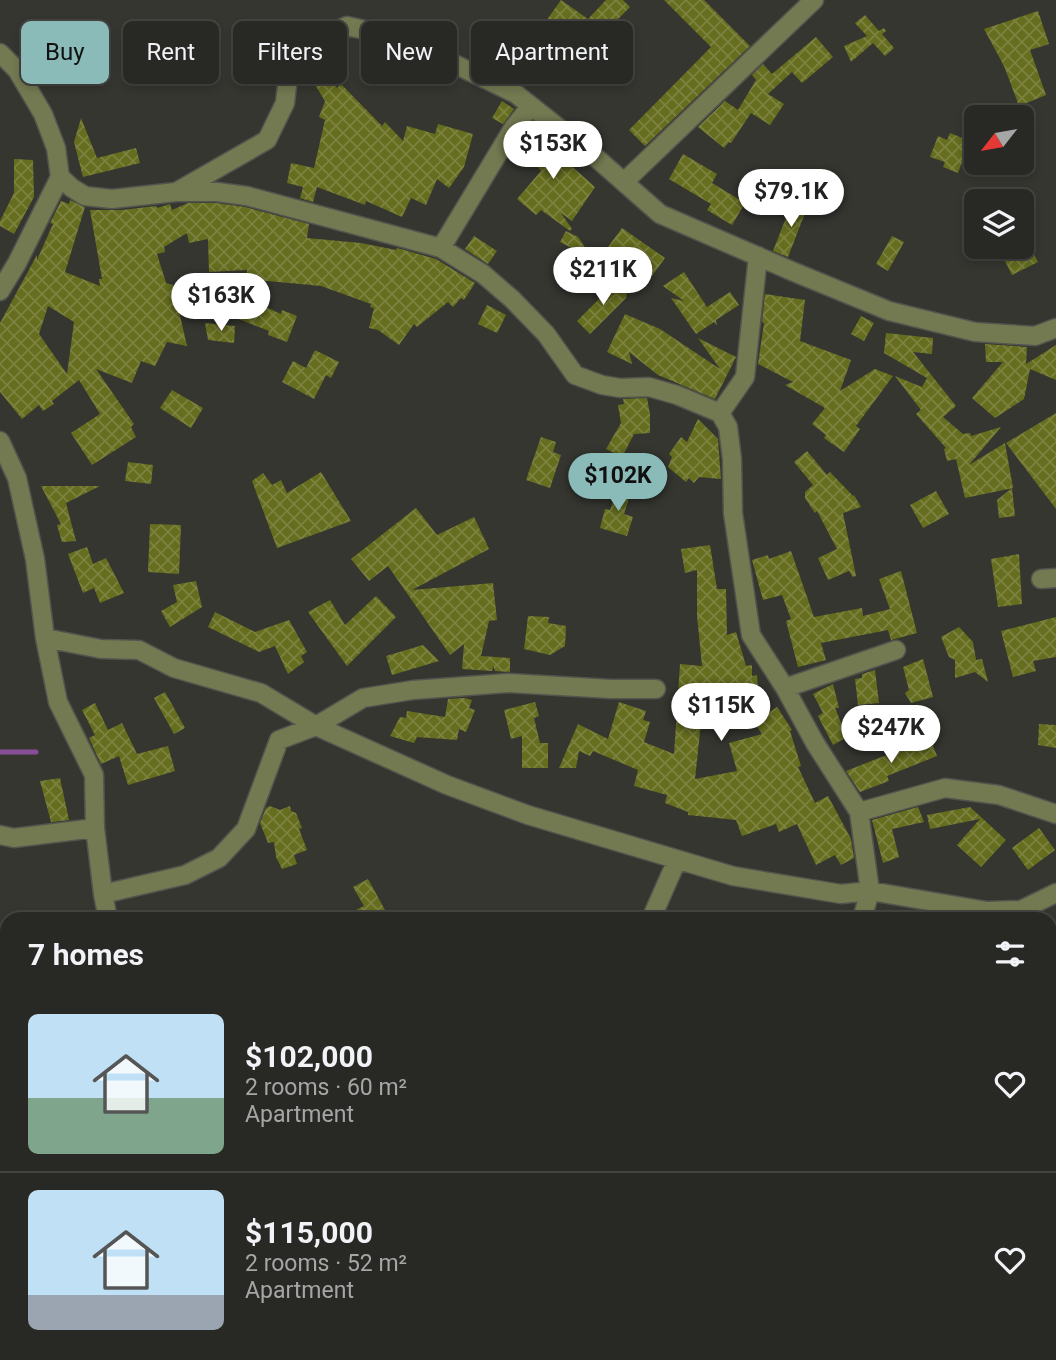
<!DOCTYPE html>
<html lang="en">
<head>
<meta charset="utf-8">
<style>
  :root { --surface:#282824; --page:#343431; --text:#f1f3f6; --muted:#a5a6a6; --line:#444441; --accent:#8bbbb9 }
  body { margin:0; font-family:Roboto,sans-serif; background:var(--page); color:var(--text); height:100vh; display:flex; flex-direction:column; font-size:26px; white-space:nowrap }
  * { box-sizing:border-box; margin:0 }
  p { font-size:23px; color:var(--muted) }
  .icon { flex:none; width:38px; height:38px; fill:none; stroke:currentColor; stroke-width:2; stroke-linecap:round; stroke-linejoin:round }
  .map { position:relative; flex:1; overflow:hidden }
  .side { position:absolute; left:0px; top:912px; width:1057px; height:450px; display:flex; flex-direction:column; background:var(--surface); border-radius:21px 21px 0 0; box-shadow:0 4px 10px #0003,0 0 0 2px var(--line) }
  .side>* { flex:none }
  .guide { position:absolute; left:21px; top:21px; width:700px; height:63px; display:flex; gap:14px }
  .needle { width:46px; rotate:239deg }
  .buttons { position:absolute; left:964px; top:105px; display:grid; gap:14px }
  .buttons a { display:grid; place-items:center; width:70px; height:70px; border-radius:10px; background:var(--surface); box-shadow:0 4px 10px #0003,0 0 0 2px var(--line); font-size:35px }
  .price { position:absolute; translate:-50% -60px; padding:0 16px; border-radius:24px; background:#fff; color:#222; font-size:23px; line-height:46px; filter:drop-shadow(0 2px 4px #0008) }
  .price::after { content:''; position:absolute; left:50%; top:42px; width:21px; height:16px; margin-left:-10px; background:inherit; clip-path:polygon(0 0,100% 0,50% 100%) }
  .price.active { background:var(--accent); color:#111 }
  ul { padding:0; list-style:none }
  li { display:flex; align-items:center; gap:21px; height:175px; padding:0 28px }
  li+li { border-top:2px solid var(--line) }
  li span { display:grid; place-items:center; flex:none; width:196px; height:140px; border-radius:10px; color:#555 }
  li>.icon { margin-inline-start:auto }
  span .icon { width:84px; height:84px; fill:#fffc; stroke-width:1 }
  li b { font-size:30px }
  h2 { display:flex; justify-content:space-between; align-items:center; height:84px; padding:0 28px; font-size:30px }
  .pill { padding:0 24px; border-radius:10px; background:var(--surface); box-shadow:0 4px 10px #0003,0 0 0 2px var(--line); font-size:24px; line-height:63px }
  .pill.active { background:var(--accent); color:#111 }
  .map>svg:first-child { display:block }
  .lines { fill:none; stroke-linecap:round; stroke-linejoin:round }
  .stream { stroke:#864e97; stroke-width:5 }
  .building { fill:url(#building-cross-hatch); fill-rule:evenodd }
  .street-casing { stroke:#53544e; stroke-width:21 }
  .street { stroke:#737951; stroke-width:18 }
</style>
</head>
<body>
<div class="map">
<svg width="1056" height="1360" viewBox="0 0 1056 1360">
  <defs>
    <pattern id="building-cross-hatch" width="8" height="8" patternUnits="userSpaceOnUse" patternTransform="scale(1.75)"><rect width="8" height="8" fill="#656d1e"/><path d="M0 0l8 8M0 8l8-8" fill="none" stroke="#7c823f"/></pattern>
  </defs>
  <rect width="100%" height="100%" fill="#353630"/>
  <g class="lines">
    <path class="stream" d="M0,752H36"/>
  </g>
  <path class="building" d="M561,0L588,19L606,0H623L630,7L571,67L555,52L569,38L546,21Z
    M664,0H704L750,46L645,146L629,130L711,47Z
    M1038,11L1049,44L1030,50L1046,95L1019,106L1004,66L984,29Z
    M865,15L879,31L884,28L886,31L882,34L894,48L885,56L873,43L851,62L844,46L867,36L855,23Z
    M816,37L833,57L802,83L792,72L768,94L784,104L770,125L751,113L731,143L729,142L724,148L698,127L725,101L738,110L756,80L752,75L763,64L772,74Z
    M324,66L337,88L341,84L382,126L385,122L403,141L407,126L435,134L438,124L473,134L464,167L449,188L437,179L426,205L411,198L402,217L366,201L365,205L317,187L313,202L300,198L303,187L287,183L291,163L314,168L325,120L319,117L325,101L309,75Z
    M502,101L514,109L503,124L492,118Z
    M81,118L97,158L136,148L140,163L83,177L74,142Z
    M533,122L549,141L569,158L567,162L595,187L572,221L561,213L572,229L570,231L541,210L536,215L517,199L541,171L519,144L526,138L522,135Z
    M950,133L970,141L958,173L943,167L945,162L930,157L938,136L947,140Z
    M683,154L717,174L712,183L745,203L732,225L707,210L711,204L669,179Z
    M14,159L33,160L34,197L14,234L0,226V221L14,193Z
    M806,195L811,198L788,257L773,251L787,215L791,217Z
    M70,200L85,207L65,272L100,286L99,279H102L90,210H122L156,206L157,208L170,204L172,210L188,203H216L245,207L309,224L307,238L361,243L396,250L397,248L436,259L475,283L464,300L461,298L453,307L448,302L417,327L414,324L399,345L378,330L369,328L374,308L370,307L371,304L321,286L247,279V270L209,272L208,239L189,243L187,233L164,247L165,252L157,254L166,283L173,285L187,346L167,342L155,366L141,361L132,383L96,369L134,424L131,427L136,437L92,465L71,433L100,414L79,380L52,401L54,404L43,411L39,405L22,419L0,392V323L37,255V260L53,224L50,223L61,201L69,204ZM48,306L74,322L67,374L39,334Z
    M622,228L665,258L652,276L648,275L608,247Z
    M566,231L578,237L594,260L560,242Z
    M474,236L497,251L488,264L465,249Z
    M892,236L904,242L888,271L876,264Z
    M998,247H1025L1026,249L1030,247L1038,262L1012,275Z
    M684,272L707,307L730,292L739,305L716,320L717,325L714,322L696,334L671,298L684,301L663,286Z
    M597,282L628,288L626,298L590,334L577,321L605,293Z
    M765,294L805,300L800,341L851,360L840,391L875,369L893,376L856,426L860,429L844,452L824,438L826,435L812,424L825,408L785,385L793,382L758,364L764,323L762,322Z
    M244,297L281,314L282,310L297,316L287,342L268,335L269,331L236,318Z
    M487,305L506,315L497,333L478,324Z
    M625,314L660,329L720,369L698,338L736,357L715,399L658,375L629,352L632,364L607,352Z
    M861,316L874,323L864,341L851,334Z
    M205,323L235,326L234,343L208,340Z
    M886,333L933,338L932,354L913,352L956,406L943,417L963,434L970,433L971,436L1001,427L969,465L1005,443L1013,488L965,498L956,459L947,461L944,449L946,448L916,414L921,410L895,376L922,387L927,378L884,353Z
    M985,344L1027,347L1026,364L1056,345V380L1030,369L1024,399L995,418L972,398L1003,362H986Z
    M315,350L339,362L331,378L326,375L314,399L282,382L293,361L306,368Z
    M172,390L203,408L191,428L160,408Z
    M647,398L650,414V433L634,434L622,457L606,449L621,423L618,405L624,404L623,399Z
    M1056,413V509L1006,443Z
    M698,419L718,439L721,479L699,477L694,483L689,478L686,482L668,467L672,457L669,454L681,437L687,442Z
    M541,437L556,442L553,452L561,455L550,488L526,480Z
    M807,451L827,475L830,472L853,496L854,495L861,507L843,513L856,576L853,577L849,571L828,580L818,558L837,549L817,511L815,513L805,498V492L813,485L794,462Z
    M128,462L153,465L151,484L125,481Z
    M321,472L351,521L277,548L252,481L263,473L272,485L281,480L287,493Z
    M619,484L632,489L624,514L633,517L627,536L600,528L605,509L610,510Z
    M41,486H100L66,503L76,541L62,542L57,525L61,524Z
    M1012,488L1015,516L999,518L997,500Z
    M936,491L949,514L923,528L910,505Z
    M416,508L437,535L474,517L489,549L412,590L493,583L497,620L489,621L481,656L510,658V672L495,671L493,666L492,671L462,669L464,644L450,655L388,566L369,581L351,559Z
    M150,524L181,525L179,574L148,572Z
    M710,545L717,589H726L727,635L736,632L746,666L752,665V676L757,675L758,689L704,695L695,779L737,771L729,743L762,734L754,722L777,707L792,730L790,731L801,766L798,767L815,803L828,796L851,839L854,858L841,865L835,855L816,865L797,824L779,832L776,824L742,836L736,820L688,815V812L665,803L667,795L634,786L638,770L593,751L590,756L579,751L576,768H559L578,724L608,739L619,702L646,711L643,720L650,722L644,742L674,754L680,664L702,666L697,616V570L685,573L681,549Z
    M87,547L93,564L106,558L124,593L100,603L94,588L83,593L68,554Z
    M791,551L814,617L862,608L863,616L890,609L879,579L901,571L917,633L891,640L888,630L821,643L826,660L798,667L786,621L791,619L782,595L763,600L752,560L768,555L769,559Z
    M1019,554L1022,604L998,607L991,559Z
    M196,581L202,607L170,627L161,611L177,602L173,585Z
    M376,596L396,617L347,666L308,612L330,600L345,625Z
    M215,612L255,632L289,620L307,652L301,656L304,662L288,674L275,646L259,652L208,627Z
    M528,616L549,617L548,623L566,626L565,646L550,655L524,649Z
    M1056,617V657L1033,661L1036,671L1013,677L1001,631Z
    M959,627L973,642L976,660L982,659L988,682L975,672L955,678V660L949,657L941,637Z
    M423,645L439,661L392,675L386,656Z
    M923,659L933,697L911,703L905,693L909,690L903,667Z
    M875,670L879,703L858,705L855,679L862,678V674Z
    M833,684L839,708H835L847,737L833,745L818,716L823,713L813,694Z
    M165,692L185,728L174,734L154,698Z
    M464,698L472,700L469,708L475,710L466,732L459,729L457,740L417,737L414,743L390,736L400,717L406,718L407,711L445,717L448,699Z
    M535,702L539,716L534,718L540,743H548V768H522V736L511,739L504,710Z
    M95,703L108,730L122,723L137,754L168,746L175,771L128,785L119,756L101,764L89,738L95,735L82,710Z
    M1039,724L1056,725V748L1038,745Z
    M930,738L937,756L887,776L889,781L860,792L846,771Z
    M60,778L69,820L51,822L40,781Z
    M270,806L280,810L290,806L291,811L296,813L302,828L299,829L307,850L294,855L297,864L282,869L276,857L274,842L268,843L260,823L266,808Z
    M918,807L924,822L892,829L899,857L883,863L872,820Z
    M970,807L1006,840L981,867L957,845L980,819L930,829L927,815Z
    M1039,828L1055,850L1028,870L1012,848Z
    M368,879L390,919H338L364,906L353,887Z"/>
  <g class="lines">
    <g class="street-casing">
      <path id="street" d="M0,53L17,70L43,114L56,148L60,177L17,263L0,291
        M60,177L72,188L85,196L112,199L176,192L267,140L285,103L289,68L309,42L347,26L392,36L436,55L516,94L593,155L660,214L794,272L889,311L975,332L1035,336L1056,328
        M624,182L814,0
        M179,192H217L247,196L441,248L483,274L512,299L546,334L575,375L602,385L620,388L649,387L677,395L720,413L728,427L732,459L733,513L751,635L785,688L815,743L859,812L870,891L862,919
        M441,248L514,127L531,106
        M720,413L745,377L758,256
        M0,441L17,478L35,559L45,638L58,702L94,775L95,828L103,894L108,919
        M1041,579L1056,578
        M45,638L101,649L139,650L174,668L261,693L316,726L363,698L413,690L508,683L611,689H656
        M785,688L896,650
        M859,812L945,788L999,795L1056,814
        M0,835L14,838L95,828
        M103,894L185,875L219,858L246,829L279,740L316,726L447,785L528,815L733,876L841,894L870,891L987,911L1021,910L1056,893
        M651,919L677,860
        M1050,1199L1056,1195
        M0,1245L7,1255
        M0,1284L7,1283
        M1050,1311L1056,1321
        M61,1354V1357
        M149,1354V1360
        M343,1354L347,1360
        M453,1354L456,1360
        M552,1354L553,1360
        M891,1360L900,1354"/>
    </g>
    <use href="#street" class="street"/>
  </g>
</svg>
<div class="buttons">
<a><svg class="needle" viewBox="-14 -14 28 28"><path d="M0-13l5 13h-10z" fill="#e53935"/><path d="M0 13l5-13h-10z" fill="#a5a6a6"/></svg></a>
<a><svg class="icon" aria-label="layers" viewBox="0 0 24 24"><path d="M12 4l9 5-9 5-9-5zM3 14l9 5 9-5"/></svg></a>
</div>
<b class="price" style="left:553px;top:181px">$153K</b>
<b class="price" style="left:791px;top:229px">$79.1K</b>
<b class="price" style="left:603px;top:307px">$211K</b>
<b class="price" style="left:221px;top:333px">$163K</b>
<b class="price active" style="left:618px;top:513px">$102K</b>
<b class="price" style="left:721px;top:743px">$115K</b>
<b class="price" style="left:891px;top:765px">$247K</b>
<div class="guide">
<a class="pill active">Buy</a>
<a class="pill">Rent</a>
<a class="pill">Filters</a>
<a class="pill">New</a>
<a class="pill">Apartment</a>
</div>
<section class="side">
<h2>7 homes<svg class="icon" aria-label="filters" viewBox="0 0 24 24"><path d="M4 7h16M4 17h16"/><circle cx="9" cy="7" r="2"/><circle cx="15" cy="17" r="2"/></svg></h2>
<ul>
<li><span style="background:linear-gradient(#bfe0f5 60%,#7fa58c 0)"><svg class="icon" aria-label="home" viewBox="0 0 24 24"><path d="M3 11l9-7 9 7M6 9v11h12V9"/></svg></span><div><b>$102,000</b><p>2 rooms · 60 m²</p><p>Apartment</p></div><svg class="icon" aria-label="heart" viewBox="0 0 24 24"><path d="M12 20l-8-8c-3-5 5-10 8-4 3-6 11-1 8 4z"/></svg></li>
<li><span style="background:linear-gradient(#bfe0f5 75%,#9aa5b1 0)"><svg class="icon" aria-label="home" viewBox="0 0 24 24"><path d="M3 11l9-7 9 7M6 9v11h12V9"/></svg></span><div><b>$115,000</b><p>2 rooms · 52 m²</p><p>Apartment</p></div><svg class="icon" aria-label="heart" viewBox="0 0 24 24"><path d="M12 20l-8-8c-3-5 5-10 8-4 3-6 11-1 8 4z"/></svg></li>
</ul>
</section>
</div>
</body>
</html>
